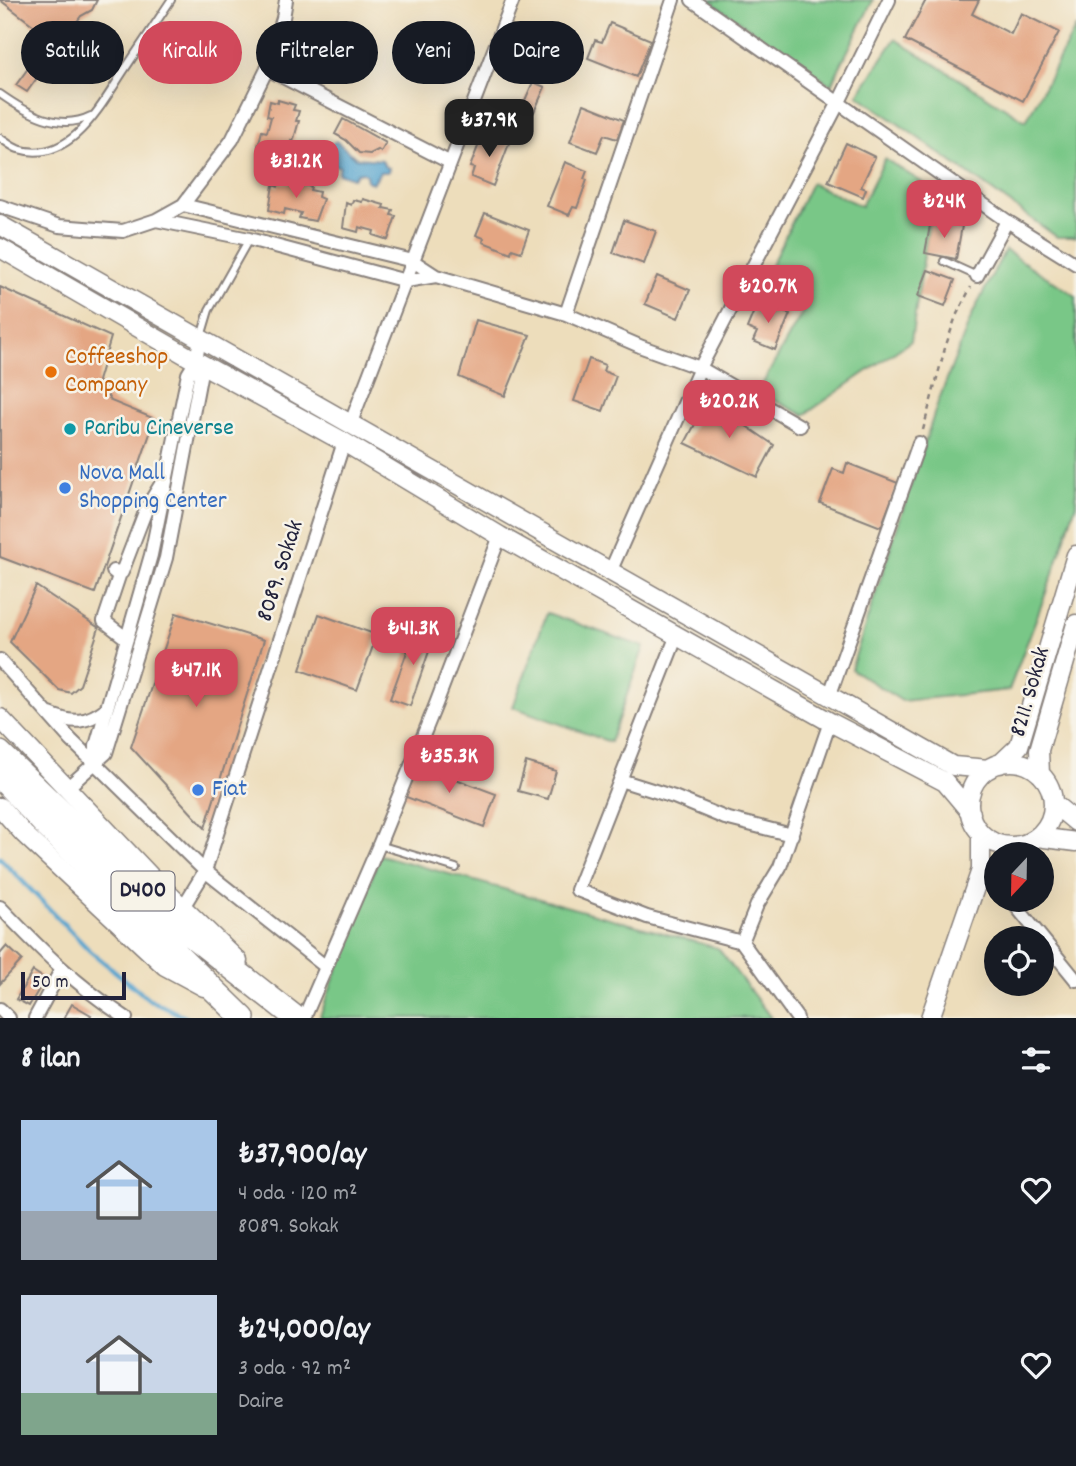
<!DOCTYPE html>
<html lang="tr">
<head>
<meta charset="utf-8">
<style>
  :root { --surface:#171b24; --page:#242831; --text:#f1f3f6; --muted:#9ea1a6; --accent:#d1495b }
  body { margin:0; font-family:Dekko,sans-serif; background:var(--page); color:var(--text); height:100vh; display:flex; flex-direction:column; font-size:26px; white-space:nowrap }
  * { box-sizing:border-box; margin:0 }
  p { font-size:23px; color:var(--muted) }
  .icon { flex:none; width:38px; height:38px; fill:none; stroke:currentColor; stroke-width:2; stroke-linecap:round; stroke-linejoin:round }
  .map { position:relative; height:1018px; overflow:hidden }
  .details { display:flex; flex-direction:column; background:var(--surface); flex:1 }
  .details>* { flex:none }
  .banner { position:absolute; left:21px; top:21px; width:700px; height:63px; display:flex; gap:14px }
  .needle { width:46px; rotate:202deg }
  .buttons { position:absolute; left:984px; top:842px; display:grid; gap:14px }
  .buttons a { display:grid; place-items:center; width:70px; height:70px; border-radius:50%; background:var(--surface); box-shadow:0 7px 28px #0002; font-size:35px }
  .scale { position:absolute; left:21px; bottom:18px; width:105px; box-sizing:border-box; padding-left:7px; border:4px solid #22223b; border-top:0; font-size:19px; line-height:24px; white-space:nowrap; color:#22223b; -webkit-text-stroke:5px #f7f3e8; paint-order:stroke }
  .price { position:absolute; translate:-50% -60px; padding:0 16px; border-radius:14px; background:var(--accent); color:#fff; font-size:23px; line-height:46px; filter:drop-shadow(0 2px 4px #0008) }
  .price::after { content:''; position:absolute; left:50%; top:42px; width:21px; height:16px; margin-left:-10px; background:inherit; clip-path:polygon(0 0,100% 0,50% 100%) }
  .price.selected { background:#222; color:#fff }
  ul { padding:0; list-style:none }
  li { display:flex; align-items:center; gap:21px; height:175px; padding:0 21px }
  li span { display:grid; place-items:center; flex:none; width:196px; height:140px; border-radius:0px; color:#555 }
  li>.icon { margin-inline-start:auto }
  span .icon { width:84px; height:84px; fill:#fffc; stroke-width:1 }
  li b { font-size:30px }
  h2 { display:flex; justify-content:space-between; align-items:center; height:84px; padding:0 21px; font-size:30px }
  .pill { padding:0 24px; border-radius:32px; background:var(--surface); box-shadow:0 7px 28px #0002; font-size:24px; line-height:63px }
  .pill.selected { background:var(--accent); color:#fff }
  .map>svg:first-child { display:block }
  .green { fill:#79c787; stroke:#4e7461; stroke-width:2 }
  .water { fill:#55a4cf; stroke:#3c6385; stroke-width:2 }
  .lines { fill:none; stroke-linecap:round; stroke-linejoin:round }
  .stream { stroke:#55a4cf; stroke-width:4.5 }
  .building { fill:#e4a683 }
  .lane-casing { stroke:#88807b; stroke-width:10 }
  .street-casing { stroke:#88807b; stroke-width:16 }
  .secondary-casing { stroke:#88807b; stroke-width:21 }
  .highway-casing { stroke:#88807b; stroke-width:26 }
  .path { stroke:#88807b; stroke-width:2.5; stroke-dasharray:5 5; stroke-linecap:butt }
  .lane { stroke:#fff; stroke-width:6 }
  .street { stroke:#fff; stroke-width:12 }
  .secondary { stroke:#fff; stroke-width:18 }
  .highway { stroke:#fff; stroke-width:23 }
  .food-dot { fill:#e8710a; stroke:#f7f3e8; stroke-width:2.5 }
  .culture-dot { fill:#0f9aa8; stroke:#f7f3e8; stroke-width:2.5 }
  .shop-dot { fill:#3f7fe0; stroke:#f7f3e8; stroke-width:2.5 }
  .labels { text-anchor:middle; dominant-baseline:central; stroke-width:5; stroke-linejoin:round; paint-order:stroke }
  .shield { fill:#f7f3e8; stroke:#62616f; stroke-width:2 }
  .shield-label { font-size:23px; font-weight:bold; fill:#22223b }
  .food-label { font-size:24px; fill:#c56008; stroke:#f7f3e8; text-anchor:start }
  .culture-label { font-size:24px; fill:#0d838f; stroke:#f7f3e8; text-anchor:start }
  .shop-label { font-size:24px; fill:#366cbe; stroke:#f7f3e8; text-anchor:start }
  .street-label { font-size:24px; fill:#22223b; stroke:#f7f3e8 }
</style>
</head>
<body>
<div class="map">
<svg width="1076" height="1018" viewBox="0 0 1076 1018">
  <rect width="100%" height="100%" fill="#f7f3e8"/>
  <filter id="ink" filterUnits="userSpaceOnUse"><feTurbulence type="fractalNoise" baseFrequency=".0143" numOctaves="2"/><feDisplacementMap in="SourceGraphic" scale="14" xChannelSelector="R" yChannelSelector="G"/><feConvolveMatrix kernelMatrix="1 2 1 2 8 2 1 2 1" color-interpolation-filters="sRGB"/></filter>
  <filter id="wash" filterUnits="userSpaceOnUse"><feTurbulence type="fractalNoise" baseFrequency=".00686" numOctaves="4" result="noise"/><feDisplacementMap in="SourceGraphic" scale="28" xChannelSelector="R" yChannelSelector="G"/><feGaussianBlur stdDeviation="1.57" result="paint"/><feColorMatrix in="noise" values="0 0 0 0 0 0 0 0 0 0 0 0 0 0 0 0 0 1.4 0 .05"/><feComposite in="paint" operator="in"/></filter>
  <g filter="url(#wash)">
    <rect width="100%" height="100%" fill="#edddbb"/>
    <path class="green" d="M708,0H873L831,85Z
      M1076,27V237H1057L858,95L895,39L1026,121Z
      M885,159L934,190L911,341L804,415L758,392L803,311L761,286L811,183L861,206Z
      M1005,250L1076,296V504L1052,577L1009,690L902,701L851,669L938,402L972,315Z
      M547,613L644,647L610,742L513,707Z
      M380,855L718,948L771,1018H323L320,1016Z"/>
    <path class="water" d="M336,141L356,158L382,160L385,167L389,168L388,172H380L373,183L367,181L366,175L362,172L357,173L353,178L338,173L340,167L332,164L334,157L327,155L328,150L324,149Z"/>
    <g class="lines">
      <path class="stream" d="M0,858L89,950L150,1000L187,1018"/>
    </g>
    <g id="blocks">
      <path class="building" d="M0,0H97L92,10L81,16L27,92L16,85L50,38Z
        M926,0H979L972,14L1011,34L1021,13L1059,32L1023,101L905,40Z
        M610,23L651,40L636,77L588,58L595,40L602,42Z
        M533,82L545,87L534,112L522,107Z
        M278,100L295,105L293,110L299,111L296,121H299L293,142L291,141L288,151L283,150L282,154L265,150L266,148L258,146L262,131L267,132L271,117L267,116L270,101L278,103Z
        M584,104L624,120L617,139L604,135L597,152L570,142Z
        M343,119L386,143L381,152L378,150L370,154L359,153L346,140L335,134Z
        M488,133L510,141L493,186L471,177L474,168L470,167L481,139L485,141Z
        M846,143L875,157L861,187L866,189L863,197L828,182Z
        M565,162L587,171L584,179L587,180L577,208L573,207L569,215L547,206Z
        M290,181L311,187L310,190L319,192L318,197L323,199L315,221L299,218L301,213L285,209L284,214L269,210L273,185L278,187L279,182L289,184Z
        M363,199L384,205L383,208L393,210L391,215L396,216L388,240L373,235L374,231L359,227L358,232L343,228L346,203L351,205L353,200L362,202Z
        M485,213L529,230L521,252L512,249L511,253L483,242L484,238L476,235Z
        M624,220L656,231L644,264L613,253Z
        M931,220L962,226L956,259L925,253Z
        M928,270L955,280L945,306L918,296Z
        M657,276L690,290L678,318L645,304Z
        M0,287L111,337L98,381L111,401L155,419L95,593L0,557Z
        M758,301L790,314L775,350L753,341L757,332L747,328Z
        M476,320L530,335L505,396L459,377Z
        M589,359L605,365L603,371L616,376L603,411L574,401Z
        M708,400L774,445L757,477L685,443Z
        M847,463L898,483L881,527L820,503L833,469L844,473Z
        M36,586L99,628L80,685L71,693L59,690L10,642Z
        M176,613L264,640L205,828L131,747Z
        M319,614L377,635L357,690L300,670Z
        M416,627L435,634L410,706L390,699Z
        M526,762L556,771L548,799L518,791Z
        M413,763L496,794L484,827L401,795Z
        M7,946L22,960L0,984V954Z
        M33,971L45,979L29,1006L16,999Z
        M72,1004L91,1015L89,1018H64Z"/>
    </g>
  </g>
  <g filter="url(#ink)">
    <use href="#blocks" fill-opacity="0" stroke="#88807b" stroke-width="2"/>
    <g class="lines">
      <g class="lane-casing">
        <path id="lane" d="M0,94C27,113 59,132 91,116
          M0,138C5,141 12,147 18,149C70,165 100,107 123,72C139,48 155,24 171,0
          M944,261L977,276
          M201,337L209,310L249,239
          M379,845L456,868"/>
      </g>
      <g class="street-casing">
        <path id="street" d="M692,0L1007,221L1076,264
          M267,69L449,162
          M183,205L413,261L436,276L566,314L642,347L700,368L800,426
          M0,206L59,226L123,231L156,220L183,205L232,140L267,69L283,18L286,0
          M156,220L249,239L406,281L436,276
          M977,276L1007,221
          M566,314L673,0
          M350,425L513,0
          M610,572L700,368L838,104L889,0
          M677,635L577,890L647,917L742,942L797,1018
          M127,639L104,621L119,576L113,571L122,572L147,507L163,481
          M0,660L71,740L205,871L326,967
          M829,697L919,443
          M50,714C73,724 86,724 107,708
          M96,761V746L151,555L188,374L196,361L200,338
          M620,780L674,797L725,818L792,835
          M67,788L106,753L166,558L200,377L196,361
          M1011,900L1076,980
          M0,907C41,950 76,985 126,1018
          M183,907L205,871L344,442
          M742,942L757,905L780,867L830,722
          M0,1009L9,1018
          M35,1018L61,970
          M304,1018L379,845L436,704L500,536"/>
      </g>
      <g class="secondary-casing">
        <path id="secondary" d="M0,225L953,766L989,769
          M0,248L196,361L344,442L500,536L830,722L945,782L971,813
          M0,718L152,878L238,961
          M969 804a42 42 0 1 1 84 0a42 42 0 1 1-84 0Z
          M1000,764L1019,746L1076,555
          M1040,774L1039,750L1076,624
          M1053,803L1076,822
          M0,807L24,834L165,966L204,987
          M1037,837L1076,842
          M930,1018L981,870V833"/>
      </g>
      <g class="highway-casing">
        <path id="highway" d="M0,753L184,930L296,1018
          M0,777L48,828L243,1018"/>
      </g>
      <path class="path" d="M923,430L945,348L956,316L971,287"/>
      <use href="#lane" class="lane"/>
      <use href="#street" class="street"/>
      <use href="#secondary" class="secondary"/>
      <use href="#highway" class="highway"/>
    </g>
  </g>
  <circle class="food-dot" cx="51" cy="372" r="7"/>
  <circle class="culture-dot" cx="70" cy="429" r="7"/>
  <g class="shop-dot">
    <circle cx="65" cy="488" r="7"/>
    <circle cx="198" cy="790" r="7"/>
  </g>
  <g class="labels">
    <rect class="shield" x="111.5" y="871.5" width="63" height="39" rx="5"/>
    <g class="shield-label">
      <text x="143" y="891">D400</text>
    </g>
    <g class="food-label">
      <text x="65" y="358">Coffeeshop<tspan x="65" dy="28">Company</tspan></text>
    </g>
    <g class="culture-label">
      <text x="84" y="429">Paribu Cineverse</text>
    </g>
    <g class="shop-label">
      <text x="79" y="474">Nova Mall<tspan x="79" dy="28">Shopping Center</tspan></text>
      <text x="212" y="790">Fiat</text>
    </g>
    <g class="street-label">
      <text transform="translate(281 571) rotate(-72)">8089. Sokak</text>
      <text transform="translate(1031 692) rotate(-74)">8211. Sokak</text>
    </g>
  </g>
</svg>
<div class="buttons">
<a><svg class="needle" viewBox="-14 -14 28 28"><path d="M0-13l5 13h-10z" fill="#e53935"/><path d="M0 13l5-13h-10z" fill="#9ea1a6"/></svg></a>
<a><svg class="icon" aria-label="locate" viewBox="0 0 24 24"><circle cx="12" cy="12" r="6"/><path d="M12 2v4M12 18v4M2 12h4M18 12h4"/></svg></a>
</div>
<div class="scale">50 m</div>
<b class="price selected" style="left:489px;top:159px">₺37.9K</b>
<b class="price" style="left:296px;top:200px">₺31.2K</b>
<b class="price" style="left:944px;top:240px">₺24K</b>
<b class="price" style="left:768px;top:325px">₺20.7K</b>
<b class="price" style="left:729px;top:440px">₺20.2K</b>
<b class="price" style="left:413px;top:667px">₺41.3K</b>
<b class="price" style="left:196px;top:709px">₺47.1K</b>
<b class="price" style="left:449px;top:795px">₺35.3K</b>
<div class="banner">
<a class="pill">Satılık</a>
<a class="pill selected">Kiralık</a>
<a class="pill">Filtreler</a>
<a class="pill">Yeni</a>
<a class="pill">Daire</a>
</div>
</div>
<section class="details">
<h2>8 ilan<svg class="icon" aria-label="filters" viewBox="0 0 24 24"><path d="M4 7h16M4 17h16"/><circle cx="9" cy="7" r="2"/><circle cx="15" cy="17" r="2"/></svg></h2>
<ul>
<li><span style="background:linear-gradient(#a9c7e8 65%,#9aa5b1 0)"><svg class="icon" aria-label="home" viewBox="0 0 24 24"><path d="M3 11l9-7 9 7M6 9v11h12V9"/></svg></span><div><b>₺37,900/ay</b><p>4 oda · 120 m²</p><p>8089. Sokak</p></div><svg class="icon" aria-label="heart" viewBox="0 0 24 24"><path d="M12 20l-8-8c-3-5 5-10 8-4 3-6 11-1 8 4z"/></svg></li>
<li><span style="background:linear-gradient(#c9d6e8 70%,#7fa58c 0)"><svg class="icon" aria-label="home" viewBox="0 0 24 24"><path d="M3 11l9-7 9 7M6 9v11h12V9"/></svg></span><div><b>₺24,000/ay</b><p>3 oda · 92 m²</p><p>Daire</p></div><svg class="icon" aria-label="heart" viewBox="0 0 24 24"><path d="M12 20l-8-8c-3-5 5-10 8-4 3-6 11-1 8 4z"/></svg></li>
</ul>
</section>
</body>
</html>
